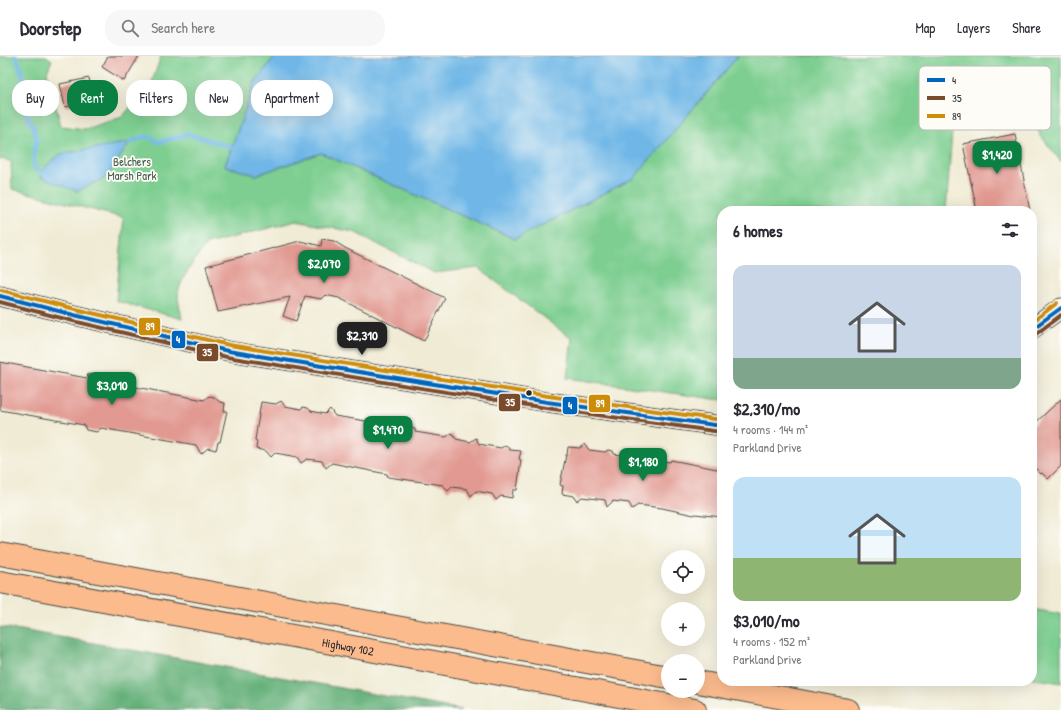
<!DOCTYPE html>
<html lang="en">
<head>
<meta charset="utf-8">
<style>
  :root { --surface:#fff; --page:#f7f7f7; --text:#2b2b33; --muted:#7c7c81; --line:#e1e1e2; --accent:#0b8043 }
  body { margin:0; font-family:"Patrick Hand",sans-serif; background:var(--page); color:var(--text); height:100vh; display:flex; flex-direction:column; font-size:15px; white-space:nowrap }
  * { box-sizing:border-box; margin:0 }
  p { font-size:13px; color:var(--muted) }
  .icon { flex:none; width:22px; height:22px; fill:none; stroke:currentColor; stroke-width:2; stroke-linecap:round; stroke-linejoin:round }
  .map { position:relative; flex:1; overflow:hidden }
  .details { position:absolute; left:717px; top:150px; width:320px; height:480px; display:flex; flex-direction:column; background:var(--surface); border-radius:16px; box-shadow:0 4px 16px #0002 }
  .details>* { flex:none }
  .banner { position:absolute; left:12px; top:24px; width:380px; height:36px; display:flex; gap:8px }
  .controls { position:absolute; left:661px; top:494px; display:grid; gap:8px }
  .controls a { display:grid; place-items:center; width:44px; height:44px; border-radius:50%; background:var(--surface); box-shadow:0 4px 16px #0002; font-size:20px }
  .price { position:absolute; translate:-50% -34px; padding:0 9px; border-radius:8px; background:var(--accent); color:#fff; font-size:13px; line-height:26px; filter:drop-shadow(0 1px 2px #0008) }
  .price::after { content:''; position:absolute; left:50%; top:24px; width:12px; height:9px; margin-left:-6px; background:inherit; clip-path:polygon(0 0,100% 0,50% 100%) }
  .price.active { background:#222; color:#fff }
  ul { padding:0; list-style:none }
  li { display:grid; align-content:center; gap:8px; height:212px; padding:0 16px }
  li span { display:grid; place-items:center; height:124px; border-radius:12px; color:#555 }
  li>.icon { margin-inline-start:auto }
  span .icon { width:72px; height:72px; fill:#fffc; stroke-width:1 }
  li b { font-size:17px }
  h2 { display:flex; justify-content:space-between; align-items:center; height:48px; padding:0 16px; font-size:17px }
  .pill { padding:0 14px; border-radius:16px; background:var(--surface); box-shadow:0 4px 16px #0002; font-size:14px; line-height:36px }
  .pill.active { background:var(--accent); color:#fff }
  header { display:flex; align-items:center; gap:24px; box-sizing:border-box; height:56px; padding:0 20px; background:var(--surface); border-bottom:1px solid var(--line) }
  header strong { font-size:19px }
  nav { display:flex; gap:22px; margin-inline-start:auto; font-size:14px }
  .search { width:280px; height:36px; background:var(--page); display:flex; align-items:center; gap:10px; box-sizing:border-box; padding:0 14px; border-radius:16px; color:var(--muted); font-size:15px }
  .map>svg:first-child { display:block }
  .green { fill:#7dce90; stroke:#547c5e }
  .forest { fill:#66b17a; stroke:#486e52 }
  .water { fill:#6fb7e7; stroke:#4d7189 }
  .lines { fill:none; stroke-linecap:round; stroke-linejoin:round }
  .stream { stroke:#6fb7e7; stroke-width:4.5 }
  .building { fill:#e19991 }
  .tertiary-casing { stroke:#494844; stroke-width:21 }
  .motorway-casing { stroke:#494844; stroke-width:24 }
  .tertiary { stroke:#fff; stroke-width:19 }
  .motorway { stroke:#fbbb8d; stroke-width:22 }
  .bus-1-casing { stroke:#fdfcf7; stroke-width:7 }
  .bus-2-casing { stroke:#fdfcf7; stroke-width:7 }
  .bus-3-casing { stroke:#fdfcf7; stroke-width:7 }
  .bus-1 { stroke:#0065bd; stroke-width:4 }
  .bus-2 { stroke:#7a4b2a; stroke-width:4 }
  .bus-3 { stroke:#ce8d09; stroke-width:4 }
  .bus-dot { fill:#2b2b2b; stroke:#fdfcf7; stroke-width:1.5 }
  .labels { text-anchor:middle; dominant-baseline:central; stroke-width:3.5; stroke-linejoin:round; paint-order:stroke }
  .park-label { font-size:12px; fill:#445c49; stroke:#fdfcf7 }
  .street-label { font-size:12px; fill:#2b2b2b; stroke:#fdfcf7 }
  .key { fill:#fdfcf7; stroke:#bebdba; stroke-width:1 }
  .key-label { font-size:11px; fill:#2b2b2b }
  .line-badge { stroke:#fdfcf7; stroke-width:1.5 }
  .badge-label { font-size:11px; text-anchor:middle; font-weight:bold; fill:#fff }
</style>
</head>
<body>
<header>
<strong>Doorstep</strong>
<div class="search"><svg class="icon" aria-label="search" viewBox="0 0 24 24"><circle cx="10" cy="10" r="6"/><path d="M15 15l6 6"/></svg>Search here</div>
<nav><a>Map</a><a>Layers</a><a>Share</a></nav>
</header>
<div class="map">
<svg width="1061" height="654" viewBox="0 0 1061 654">
  <rect width="100%" height="100%" fill="#fdfcf7"/>
  <filter id="ink" filterUnits="userSpaceOnUse"><feTurbulence type="fractalNoise" baseFrequency=".025" numOctaves="2"/><feDisplacementMap in="SourceGraphic" scale="8" xChannelSelector="R" yChannelSelector="G"/><feConvolveMatrix kernelMatrix="1 2 1 2 8 2 1 2 1" color-interpolation-filters="sRGB"/></filter>
  <filter id="wash" filterUnits="userSpaceOnUse"><feTurbulence type="fractalNoise" baseFrequency=".012" numOctaves="4" result="noise"/><feDisplacementMap in="SourceGraphic" scale="16" xChannelSelector="R" yChannelSelector="G"/><feGaussianBlur stdDeviation="0.9" result="paint"/><feColorMatrix in="noise" values="0 0 0 0 0 0 0 0 0 0 0 0 0 0 0 0 0 1.4 0 .05"/><feComposite in="paint" operator="in"/></filter>
  <g filter="url(#wash)">
    <rect width="100%" height="100%" fill="#f0ebd4"/>
    <path class="green" d="M0,0H46L52,4L47,16L61,70L85,73L122,61L152,26L161,0H275L255,26L225,110L256,119L321,97L515,183L634,122L738,0H1061V106L1041,80L1022,46L953,63L946,155H722V344L714,343L567,322L572,283L478,212L434,217L354,176L296,165L207,188C199,197 178,226 178,239C178,247 181,255 182,263L116,245L124,162L12,133L11,105L0,103Z
      M1032,553L1061,558V627L1032,622Z"/>
    <path class="forest" d="M0,571L22,574L462,654H0Z"/>
    <path class="water" d="M275,0H738L634,122L515,183L321,97L256,119L225,110L255,26Z
      M130,86L107,121L77,135L42,122L40,116L60,98Z"/>
    <g class="lines">
      <path class="stream" d="M16,0L26,29L23,51L34,73L37,86L34,92V112L40,116
        M130,86L146,80L160,86L188,78L232,91"/>
    </g>
    <g id="blocks">
      <path class="building" d="M108,0H139L124,25L102,11Z
        M89,22L94,45L65,51L60,28Z
        M1015,78L1030,155H977L963,88Z
        M322,183L334,185L345,192L445,242L424,285L339,242L325,239L321,243L305,240L296,265L283,260L290,241L218,256L206,210L300,185L321,190Z
        M0,306L87,322L88,318L100,320L99,324L204,344L209,340L214,341L220,346L225,347L224,355H227L220,386H218L216,394L208,392L201,398L196,389L101,372L97,376L86,374L84,369L0,354Z
        M1061,343V410L1048,423L1042,417L1041,418L1032,409V370Z
        M281,345L285,350L301,353L303,351L308,352L311,355L325,358L330,353L335,360L415,373V376L446,381L452,377L456,383L470,386L476,382L479,388L501,392L506,389L510,394L521,395L519,403L521,404L517,434H513L512,442L501,440L496,444L492,438L476,435L471,440L467,433L452,431L448,435L443,429L388,421L387,418L356,412L332,407L326,412L322,405L307,403L301,407L297,401L275,397L271,401L266,395L256,393L257,385L255,384L261,346L276,348Z
        M585,388L589,394L605,396L608,394L613,395L614,398L629,400L635,396L639,401L670,406L671,404L722,414V461L695,458L694,459L662,452L638,449L632,453L629,447L613,445L607,451L605,444L582,441L577,445L574,440L562,438L563,430L560,429L566,399H567L568,391L580,392Z"/>
    </g>
  </g>
  <g filter="url(#ink)">
    <use href="#blocks" fill-opacity="0" stroke="#494844" stroke-width="1"/>
    <g class="lines">
      <g class="tertiary-casing">
        <path id="tertiary" d="M0,240L74,259L228,295L547,346L722,370
          M1032,273L1061,252"/>
      </g>
      <g class="motorway-casing">
        <g id="motorway">
          <path d="M0,498L668,621"/>
          <path id="s1" d="M0,526L695,654"/>
          <path d="M698,626L848,654"/>
        </g>
      </g>
      <use href="#tertiary" class="tertiary"/>
      <use href="#motorway" class="motorway"/>
      <g class="bus-1-casing">
        <path id="bus-1" d="M0,240L74,259L228,295L547,346L722,370
          M1032,273L1061,252"/>
      </g>
      <g class="bus-2-casing">
        <path id="bus-2" d="M0,246L73,265L227,301L546,352L721,376
          M1036,278L1061,259"/>
      </g>
      <g class="bus-3-casing">
        <path id="bus-3" d="M1,234L75,253L229,289L548,340L722,364
          M1032,266L1057,247"/>
      </g>
      <use href="#bus-1" class="bus-1"/>
      <use href="#bus-2" class="bus-2"/>
      <use href="#bus-3" class="bus-3"/>
    </g>
  </g>
  <circle class="bus-dot" cx="529" cy="337" r="3.5"/>
  <g class="labels">
    <g class="park-label">
      <text x="132" y="105">Belchers<tspan x="132" dy="14">Marsh Park</tspan></text>
    </g>
    <g class="street-label">
      <text stroke="none"><textPath href="#s1" startOffset="354">Highway 102</textPath></text>
    </g>
  </g>
  <rect x="919" y="10" width="132" height="64" rx="6" class="key"/>
  <rect x="927" y="22" width="18" height="4" fill="#0065bd"/>
  <rect x="927" y="40" width="18" height="4" fill="#7a4b2a"/>
  <rect x="927" y="58" width="18" height="4" fill="#ce8d09"/>
  <g class="key-label">
    <text x="952" y="28">4</text>
    <text x="952" y="46">35</text>
    <text x="952" y="64">89</text>
  </g>
  <g class="line-badge">
    <rect x="138" y="261" width="23" height="19" rx="4" fill="#ce8d09"/>
    <rect x="171" y="274" width="15" height="19" rx="4" fill="#0065bd"/>
    <rect x="196" y="287" width="23" height="19" rx="4" fill="#7a4b2a"/>
    <rect x="498" y="337" width="23" height="19" rx="4" fill="#7a4b2a"/>
    <rect x="588" y="338" width="23" height="19" rx="4" fill="#ce8d09"/>
    <rect x="562" y="340" width="16" height="19" rx="4" fill="#0065bd"/>
  </g>
  <g class="badge-label">
    <text x="150" y="274">89</text>
    <text x="178" y="287">4</text>
    <text x="207" y="300">35</text>
    <text x="510" y="350">35</text>
    <text x="600" y="351">89</text>
    <text x="570" y="353">4</text>
  </g>
</svg>
<div class="controls">
<a><svg class="icon" aria-label="locate" viewBox="0 0 24 24"><circle cx="12" cy="12" r="6"/><path d="M12 2v4M12 18v4M2 12h4M18 12h4"/></svg></a>
<a>+</a>
<a>−</a>
</div>
<b class="price" style="left:997px;top:119px">$1,420</b>
<b class="price" style="left:324px;top:228px">$2,070</b>
<b class="price active" style="left:362px;top:300px">$2,310</b>
<b class="price" style="left:112px;top:350px">$3,010</b>
<b class="price" style="left:388px;top:394px">$1,470</b>
<b class="price" style="left:643px;top:426px">$1,180</b>
<div class="banner">
<a class="pill">Buy</a>
<a class="pill active">Rent</a>
<a class="pill">Filters</a>
<a class="pill">New</a>
<a class="pill">Apartment</a>
</div>
<section class="details">
<h2>6 homes<svg class="icon" aria-label="filters" viewBox="0 0 24 24"><path d="M4 7h16M4 17h16"/><circle cx="9" cy="7" r="2"/><circle cx="15" cy="17" r="2"/></svg></h2>
<ul>
<li><span style="background:linear-gradient(#c9d6e8 75%,#7fa58c 0)"><svg class="icon" aria-label="home" viewBox="0 0 24 24"><path d="M3 11l9-7 9 7M6 9v11h12V9"/></svg></span><div><b>$2,310/mo</b><p>4 rooms · 144 m²</p><p>Parkland Drive</p></div></li>
<li><span style="background:linear-gradient(#bfe0f5 65%,#8fb573 0)"><svg class="icon" aria-label="home" viewBox="0 0 24 24"><path d="M3 11l9-7 9 7M6 9v11h12V9"/></svg></span><div><b>$3,010/mo</b><p>4 rooms · 152 m²</p><p>Parkland Drive</p></div></li>
</ul>
</section>
</div>
</body>
</html>
